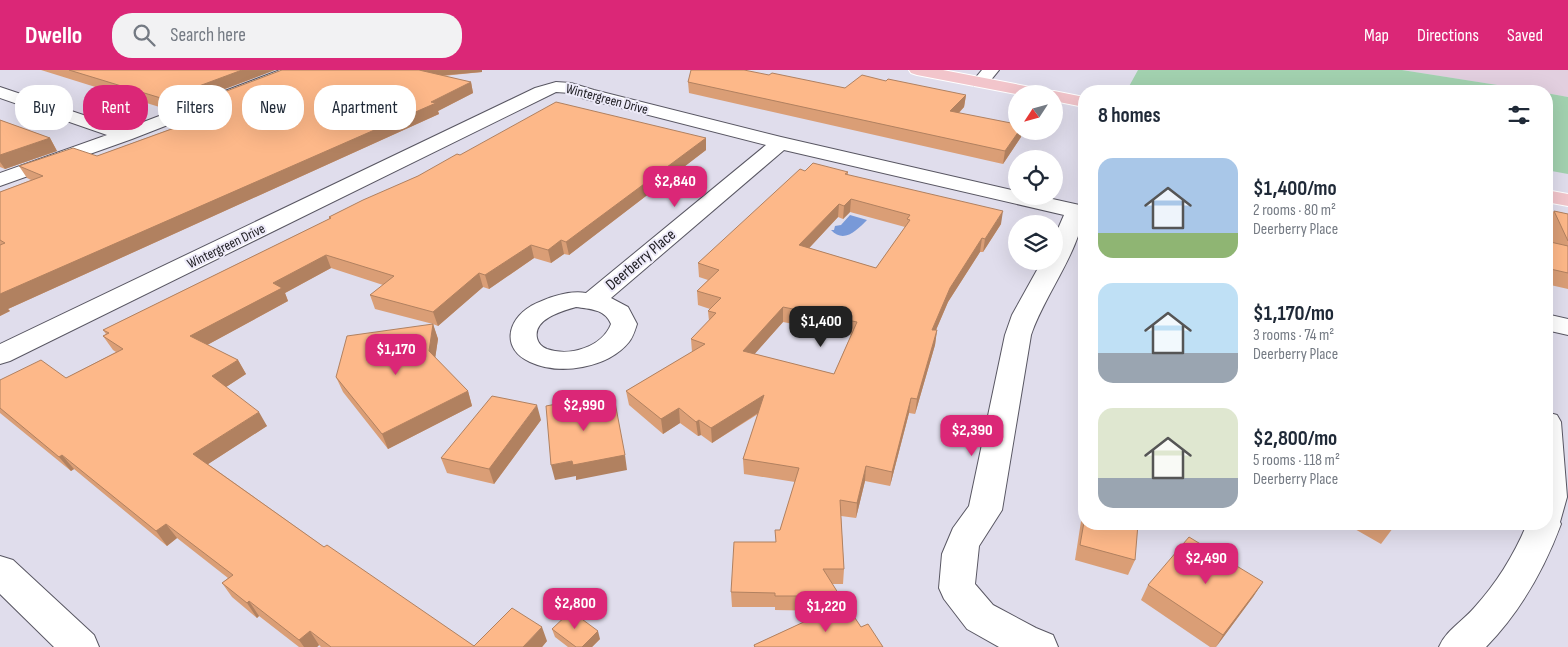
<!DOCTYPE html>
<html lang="en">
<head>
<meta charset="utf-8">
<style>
  :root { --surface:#fff; --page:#f2f2f3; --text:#1f2937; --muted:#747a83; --accent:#db2777 }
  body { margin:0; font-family:"Sofia Sans Condensed",sans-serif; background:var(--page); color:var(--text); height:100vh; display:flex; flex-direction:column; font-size:19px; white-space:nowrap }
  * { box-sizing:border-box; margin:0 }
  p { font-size:16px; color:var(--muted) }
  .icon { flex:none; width:28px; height:28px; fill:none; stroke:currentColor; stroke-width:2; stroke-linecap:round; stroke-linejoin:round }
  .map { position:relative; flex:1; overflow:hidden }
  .drawer { position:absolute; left:1078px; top:15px; width:475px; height:445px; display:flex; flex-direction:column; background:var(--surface); border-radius:20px; box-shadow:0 5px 20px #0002 }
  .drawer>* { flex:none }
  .top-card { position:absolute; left:15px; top:15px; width:475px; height:45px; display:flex; gap:10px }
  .needle { width:32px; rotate:234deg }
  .buttons { position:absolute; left:1008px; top:15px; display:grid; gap:10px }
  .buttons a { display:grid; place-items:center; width:55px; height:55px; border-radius:50%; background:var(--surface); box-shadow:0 5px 20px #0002; font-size:25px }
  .price { position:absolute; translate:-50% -42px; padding:0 11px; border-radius:10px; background:var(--accent); color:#fff; font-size:16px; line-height:32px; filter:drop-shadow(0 1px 2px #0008) }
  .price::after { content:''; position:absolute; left:50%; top:30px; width:15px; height:11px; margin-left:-8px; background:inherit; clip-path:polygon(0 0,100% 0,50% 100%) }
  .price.current { background:#222; color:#fff }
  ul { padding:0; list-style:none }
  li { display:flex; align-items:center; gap:15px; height:125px; padding:0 20px }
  li span { display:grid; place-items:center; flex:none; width:140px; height:100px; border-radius:15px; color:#555 }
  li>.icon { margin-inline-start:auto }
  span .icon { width:60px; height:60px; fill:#fffc; stroke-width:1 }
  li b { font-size:21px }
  h2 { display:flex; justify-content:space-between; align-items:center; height:60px; padding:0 20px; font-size:21px }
  .pill { padding:0 18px; border-radius:20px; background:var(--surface); box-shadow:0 5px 20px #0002; font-size:18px; line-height:45px }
  .pill.current { background:var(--accent); color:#fff }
  header { display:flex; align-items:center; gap:30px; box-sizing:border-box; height:70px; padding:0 25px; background:var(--accent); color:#fff }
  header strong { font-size:24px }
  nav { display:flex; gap:28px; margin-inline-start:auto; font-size:18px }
  .search { width:350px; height:45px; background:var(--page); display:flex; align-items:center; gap:12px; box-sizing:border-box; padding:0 18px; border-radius:20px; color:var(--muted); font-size:19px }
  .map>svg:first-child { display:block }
  .education { fill:#e2cfdf }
  .green { fill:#a2d1af }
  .water { fill:#7899d8 }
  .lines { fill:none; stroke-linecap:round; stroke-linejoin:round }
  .minor-casing { stroke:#595763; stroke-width:2 }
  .major-casing { stroke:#fff; stroke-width:2 }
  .minor { fill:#fff; fill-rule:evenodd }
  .major { fill:#f2c5cb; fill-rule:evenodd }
  .wall { fill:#da9e76; fill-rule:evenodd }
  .shaded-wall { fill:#b18160 }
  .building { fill:#fdb889; stroke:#b18160; fill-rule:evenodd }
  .labels { text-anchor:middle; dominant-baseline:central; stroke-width:4; stroke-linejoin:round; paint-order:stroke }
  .far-street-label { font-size:14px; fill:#212025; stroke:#edeaf9 }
  .street-label { font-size:16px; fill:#212025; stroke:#edeaf9 }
</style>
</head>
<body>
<header>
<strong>Dwello</strong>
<div class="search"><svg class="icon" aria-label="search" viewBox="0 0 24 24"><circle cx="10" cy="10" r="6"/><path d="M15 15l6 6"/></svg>Search here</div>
<nav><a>Map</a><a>Directions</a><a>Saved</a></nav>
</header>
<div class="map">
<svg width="1568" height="577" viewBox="0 0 1568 577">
  <rect width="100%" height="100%" fill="#e0ddec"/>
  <path class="education" d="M1402,0H1568V27L1546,23V21H1535Z"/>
  <path class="green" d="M1138,0H1402L1535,21L1127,20Z
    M1546,23L1568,27V104L1546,100Z"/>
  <path class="water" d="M850,145L867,150C857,160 844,174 831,160H834L835,156L841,155Z"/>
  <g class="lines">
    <g class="minor-casing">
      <path id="minor" d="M280,0H303L301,3L132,69L0,116V103L107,65L0,28V17L125,59Z
        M982,0H999L986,16H974L972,12Z
        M556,12L571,13L594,20L781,67L1016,121V126H1039L1084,136C1084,176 1044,225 1031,265L1002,440L979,476L975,514L993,535L1036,558L1053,565L1058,577H999L967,559L944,529L939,518L942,484L953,458L969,436L1005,265L1012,245L1042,191H1054V168L1064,145L784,80L611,228L628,237L637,254C635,260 633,267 629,272C608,298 560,306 530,292C501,279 507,250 531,236C547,228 568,220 586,223L766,75L582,28L570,23L556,22L10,291L0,294V274L535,18ZM576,237C590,239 605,239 611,254C602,277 570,287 547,279C542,277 538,273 537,268C533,249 562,241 576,237Z
        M1546,244L1568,249V265L1546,260Z
        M1546,342L1557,345L1561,352L1567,427L1560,452L1561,454C1544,500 1520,542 1486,577H1439C1446,560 1462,552 1474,538C1497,513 1514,485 1527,454H1546Z
        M0,486L13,490L94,565L99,577H54L0,524Z"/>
    </g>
    <g class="major-casing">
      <path id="major" d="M909,0H943L1041,19L1048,22L1054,21L1084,27V37L1054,31V24H1016L917,5L911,3Z
        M1546,120L1568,124V136L1546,132Z"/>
    </g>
    <use href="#minor" class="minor"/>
    <use href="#major" class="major"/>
  </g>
  <path class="wall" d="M41,0H275L169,40Z
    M282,0H482V2L443,6L471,12L473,23L438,41L439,44L8,239L10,241L0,246V122L31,110L27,108L19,96L97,86L198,49L192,47L187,36Z
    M769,5L845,18L966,25L964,37L959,43L1021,67L1003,94L689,23L688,12Z
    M0,50L50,68L57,81L5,99L0,97Z
    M706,68V80L569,185L564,184L551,193L534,188L489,219L483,217L438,256L433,254L438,269L435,288L468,321L472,336L388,379L343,322L336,307L433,254L375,239L370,225L383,215L331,198L285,223L288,231L207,275L238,290L246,304L226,317L267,356L208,394L324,477L474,576L547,571L542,577H321L319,575L317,577H299L259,546L257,548L232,527L222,513L228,508L177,468L167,476L74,399L71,401L0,343V310L66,308L116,282L113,280L103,266L106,264L103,260L329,149V147L418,106L460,85Z
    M805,101L848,102V105L1001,154L983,182H980L948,232L936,260H937L935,275L915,344L909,343L890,416L865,411L856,448L841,446L844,499L843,514H832L840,526V535L861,557L883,577H754V575L828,541L775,540V537H732L731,522L776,472L780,460L795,412L744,404L743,389L758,344L712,373L701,365L698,366L680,353L663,364L629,335L626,321L692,282L691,269L709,251L708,241L710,239L698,235L697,221L708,210L699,207L698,193ZM850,142L905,157L876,198L809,178L838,147L843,149ZM783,252L851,265L834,304L754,284Z
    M1554,141L1568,144V219L1546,214V171L1553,173L1546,158V152Z
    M541,350L494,414L447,403L441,388Z
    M1084,432V454L1135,490L1128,505L1075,490Z
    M1346,454H1396L1381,474Z
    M1263,512L1253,527L1216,577H1210L1141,530L1148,515Z
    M552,559L600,569L592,577H568L555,567Z"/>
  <path class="shaded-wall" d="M242,0H275L169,40L164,29Z
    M411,0H482V2L413,8Z
    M471,12L473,23L438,41L439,44L8,239L10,241L0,246V224L431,32Z
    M966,25L964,37L949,53L950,41Z
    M1019,61H1022L1021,67L1003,94L1005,81Z
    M50,68L57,81L5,99L0,92V85Z
    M706,68V80L569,185L566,172Z
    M851,129L850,142L843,149L844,136Z
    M839,134L838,147L799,189V175Z
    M1003,141L1001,154L983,182L985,169Z
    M982,168L980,182L948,232L930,274L932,260L950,218Z
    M561,170L564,184L551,193L548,180Z
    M531,175L534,188L489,219L485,205Z
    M326,185L331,198L285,223L288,231L198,280L190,266L273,213Z
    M479,203L483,217L438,256L433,242Z
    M783,237V252L744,296L743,281Z
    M433,254L438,269L434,296L429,281Z
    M937,260L935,275L915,344L917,329Z
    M238,290L246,304L220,321L212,306Z
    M468,321L472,336L388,379L382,364Z
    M764,325V339L712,373L711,358Z
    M911,328L909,343L890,416L892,402Z
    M537,335L541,350L494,414L489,399Z
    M679,338L680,353L663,364L661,349Z
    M259,342L267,356L202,398L193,384Z
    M699,350L701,365L698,366L696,352Z
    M62,385L74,399L71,401L59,387Z
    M625,385L627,400L576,410V406L555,410L551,395L572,391Z
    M866,396L865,411L856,448L857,433Z
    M166,454L177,468L167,476L156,461Z
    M1263,512L1253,527L1216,577L1223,565Z
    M249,531L259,546L257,548L247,533Z
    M542,557L547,571L542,577H523Z
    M310,561L319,575L317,577H304L299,570Z
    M598,561L600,569L592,577H582Z"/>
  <path class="building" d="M69,0H242L164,29Z
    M282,0H419L471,12L431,32L436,33L0,224V175L5,173L0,170V122L43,106L19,96L73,78L97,86L213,44L187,36Z
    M691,0H744L769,5L772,3L845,18L862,5L886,11L888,9L966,25L950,41L1016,54V61H1019L1005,81L688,12Z
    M556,32L706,68L566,172L561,170L548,180L531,175L485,205L479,203L433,242L370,225L394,206L326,185L273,213L282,218L190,266L238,290L212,306L259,342L193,384L324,477L327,475L474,576L512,538L542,557L523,577H331L310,561L299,570L249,531L247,533L222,513L233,505L166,454L156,461L62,385L59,387L0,338V310L41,290L66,308L123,279L103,266L109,263L103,260L331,148L329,147L363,130L418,106L457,84L460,85Z
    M0,50L50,68L0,85Z
    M813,93L848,102L845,104L1003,141L985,169L982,168L950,218L932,260H937L917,329L911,328L892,402L866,396L857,433L840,430L844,499H823L840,526H775V523L731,522L734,472H776L775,460H780L799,398L743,389L764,325L711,358L699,350L696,352L679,338L661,349L626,321L705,274L691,269L716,243L708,241L721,228L697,221L719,200L698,193L800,99L805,101ZM851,129L910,145L907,149L910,150L876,198L799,175L839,134L844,136ZM783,237L857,252L834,304L743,281Z
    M1554,141L1568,144V171Z
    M1546,171L1568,176V203L1546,198Z
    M433,254L429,281L468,321L382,364L336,307L347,266Z
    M492,326L537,335L489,399L441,388Z
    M614,327L625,385L573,395L572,391L551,395L546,336L588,328L590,342Z
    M1084,452V454H1138L1135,490L1080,475Z
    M1383,454H1396L1392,459Z
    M1189,467L1263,512L1223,565L1148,515Z
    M845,533L861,557L868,554L883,577H755L754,575Z
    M571,541L598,561L582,577H576L552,559Z"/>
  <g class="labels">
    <g class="far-street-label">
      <text transform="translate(607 29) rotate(15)">Wintergreen Drive</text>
      <text transform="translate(226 176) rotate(-26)">Wintergreen Drive</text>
    </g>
    <g class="street-label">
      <text transform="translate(641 190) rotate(-40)">Deerberry Place</text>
    </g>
  </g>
</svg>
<div class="buttons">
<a><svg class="needle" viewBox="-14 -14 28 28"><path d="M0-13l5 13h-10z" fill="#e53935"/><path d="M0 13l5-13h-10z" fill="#747a83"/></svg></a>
<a><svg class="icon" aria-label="locate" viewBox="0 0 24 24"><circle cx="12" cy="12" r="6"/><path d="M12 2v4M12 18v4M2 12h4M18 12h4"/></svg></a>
<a><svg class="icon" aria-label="layers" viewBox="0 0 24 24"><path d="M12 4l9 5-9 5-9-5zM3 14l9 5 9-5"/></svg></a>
</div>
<b class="price" style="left:675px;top:138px">$2,840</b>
<b class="price current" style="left:821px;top:278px">$1,400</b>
<b class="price" style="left:396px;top:306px">$1,170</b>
<b class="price" style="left:584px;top:362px">$2,990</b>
<b class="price" style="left:972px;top:387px">$2,390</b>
<b class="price" style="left:1206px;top:515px">$2,490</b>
<b class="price" style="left:575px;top:560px">$2,800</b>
<b class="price" style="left:826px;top:563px">$1,220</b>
<div class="top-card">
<a class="pill">Buy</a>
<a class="pill current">Rent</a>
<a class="pill">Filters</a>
<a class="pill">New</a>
<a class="pill">Apartment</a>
</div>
<section class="drawer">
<h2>8 homes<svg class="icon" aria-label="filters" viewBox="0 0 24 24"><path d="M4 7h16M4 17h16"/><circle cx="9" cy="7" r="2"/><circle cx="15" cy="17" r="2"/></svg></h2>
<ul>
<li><span style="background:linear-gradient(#a9c7e8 75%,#8fb573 0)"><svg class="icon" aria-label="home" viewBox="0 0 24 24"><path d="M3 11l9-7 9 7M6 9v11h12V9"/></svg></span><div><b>$1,400/mo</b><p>2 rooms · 80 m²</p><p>Deerberry Place</p></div></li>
<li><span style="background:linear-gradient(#bfe0f5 70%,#9aa5b1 0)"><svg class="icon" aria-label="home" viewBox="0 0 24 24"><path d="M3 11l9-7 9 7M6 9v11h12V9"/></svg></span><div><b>$1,170/mo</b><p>3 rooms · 74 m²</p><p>Deerberry Place</p></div></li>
<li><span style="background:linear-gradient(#dfe7d0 70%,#9aa5b1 0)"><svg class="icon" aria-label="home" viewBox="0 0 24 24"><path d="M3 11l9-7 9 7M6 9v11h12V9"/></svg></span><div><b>$2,800/mo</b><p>5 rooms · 118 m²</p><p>Deerberry Place</p></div></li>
</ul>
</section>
</div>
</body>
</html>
